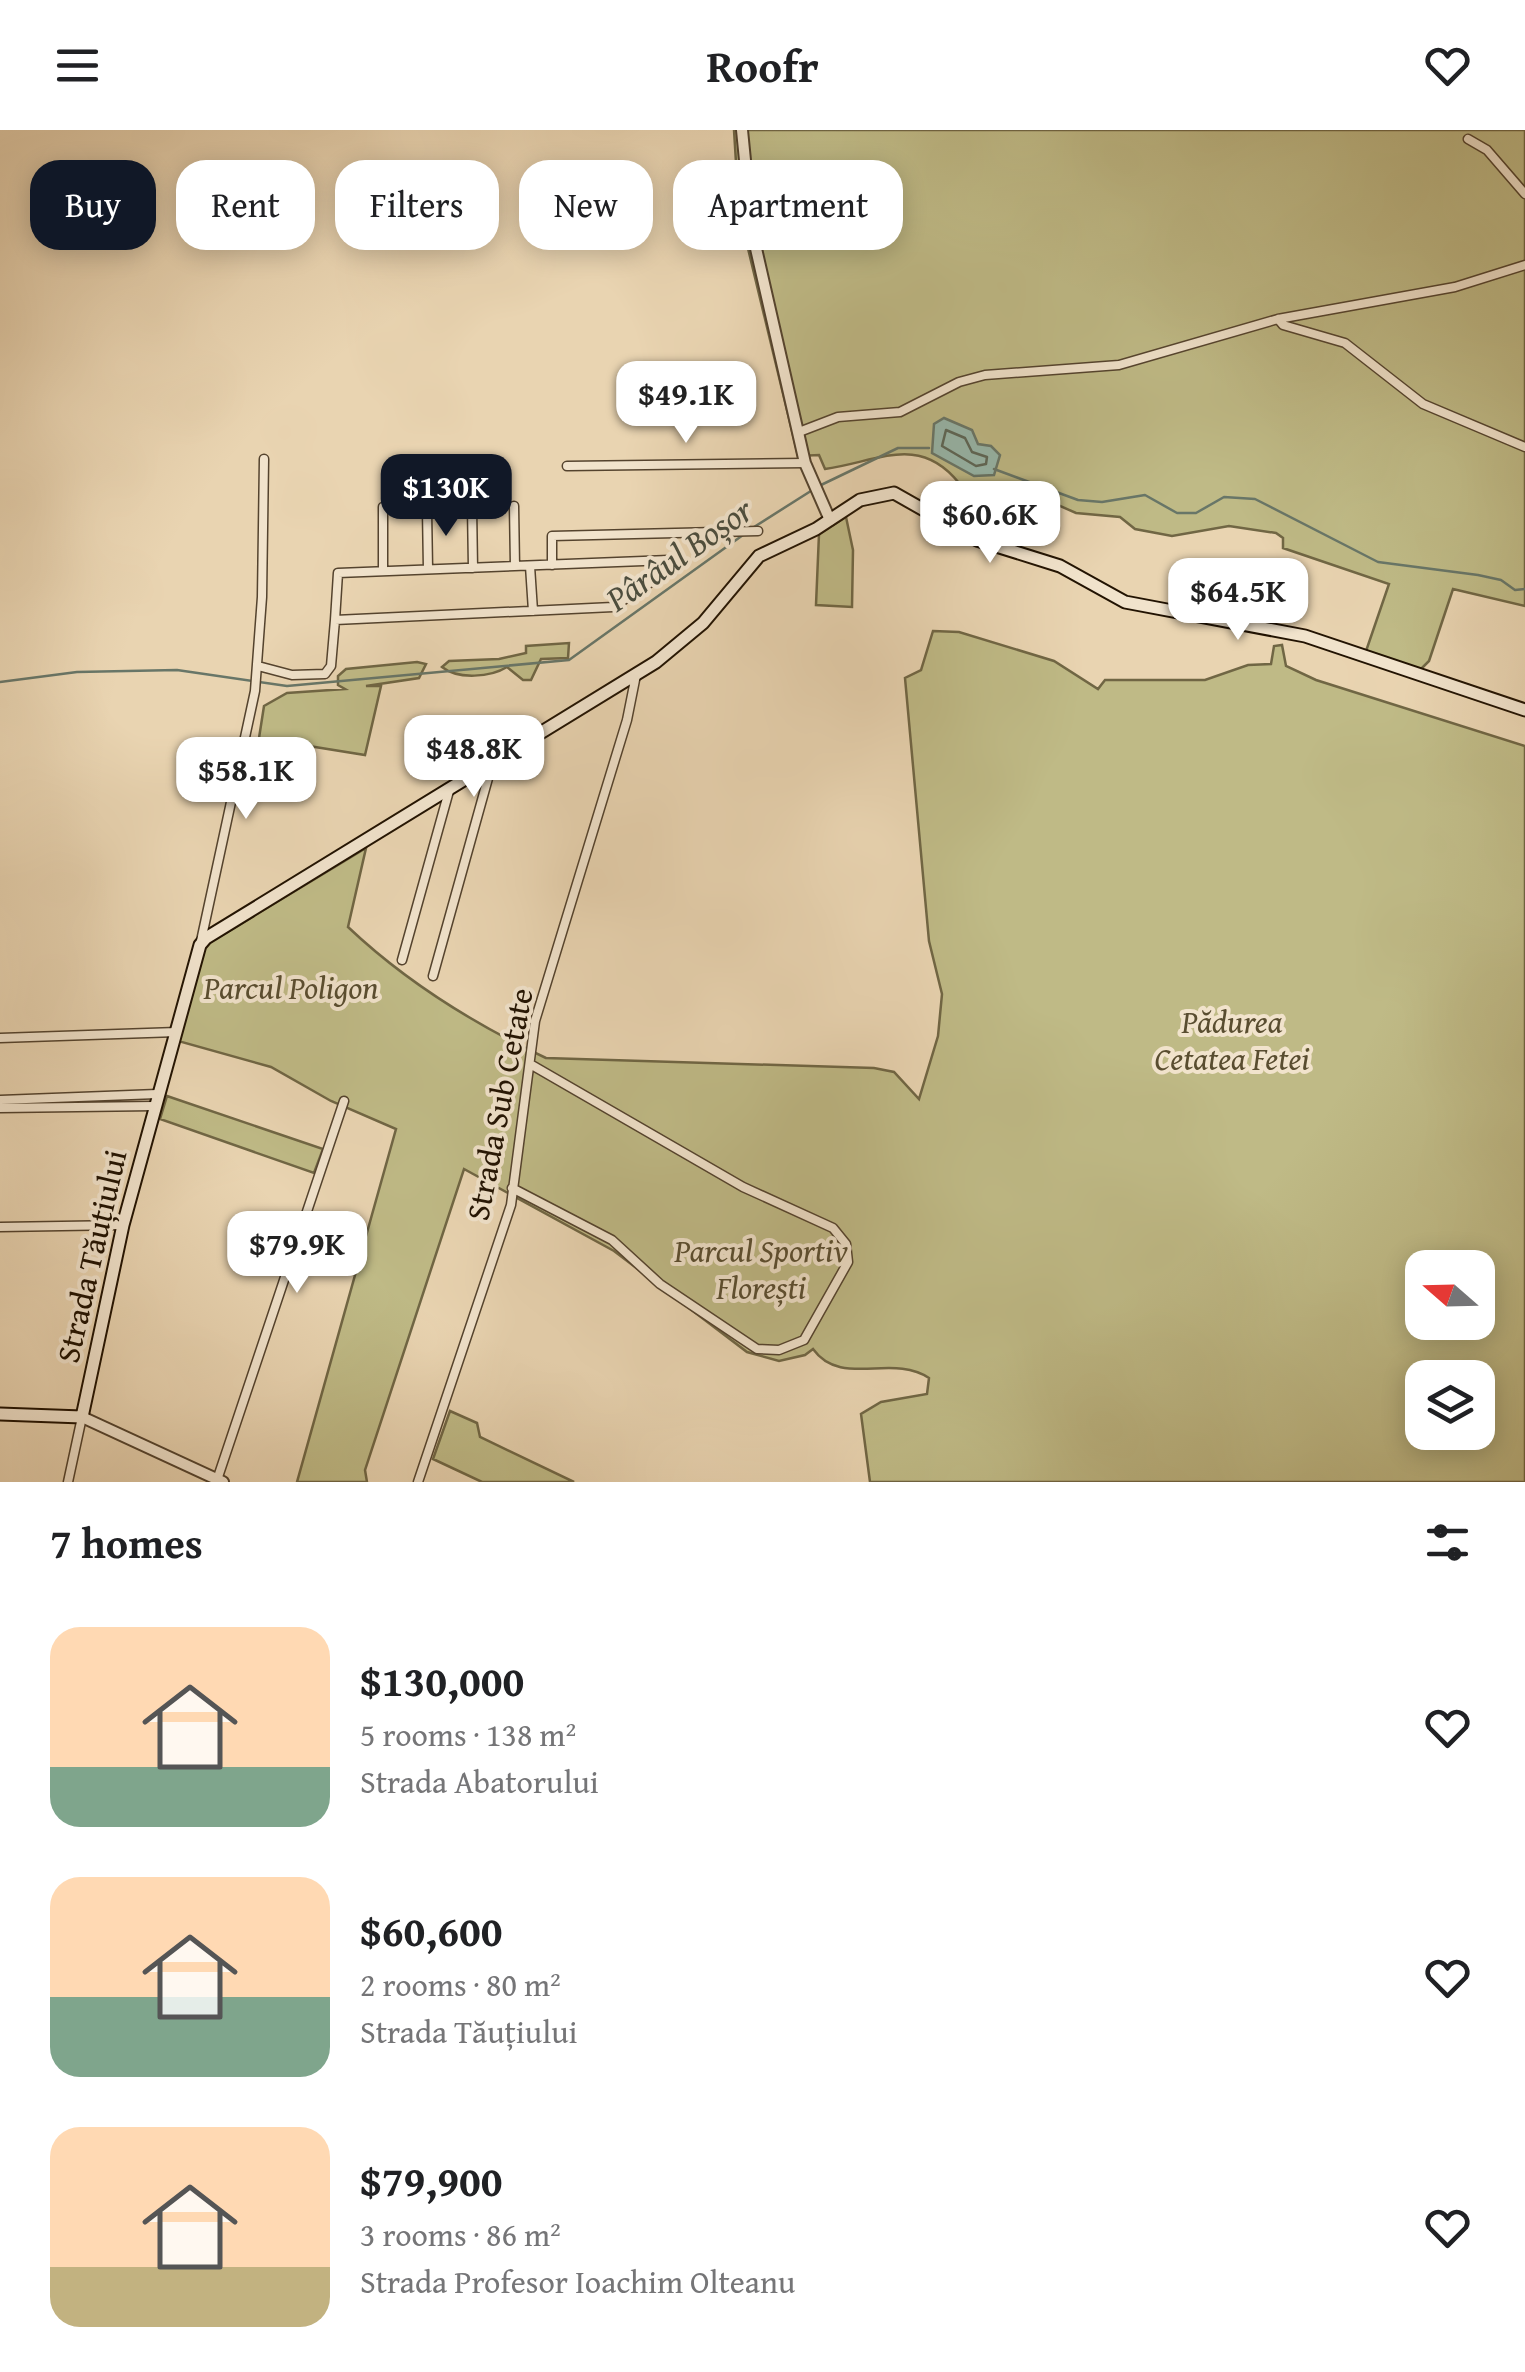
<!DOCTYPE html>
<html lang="en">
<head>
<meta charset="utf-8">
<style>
  :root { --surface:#fff; --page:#f2f2f2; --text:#202124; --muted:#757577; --accent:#111827 }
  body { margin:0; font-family:"Gentium Book Plus",serif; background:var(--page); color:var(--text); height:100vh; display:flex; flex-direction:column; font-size:38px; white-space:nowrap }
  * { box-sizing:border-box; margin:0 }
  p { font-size:32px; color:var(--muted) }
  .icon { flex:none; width:55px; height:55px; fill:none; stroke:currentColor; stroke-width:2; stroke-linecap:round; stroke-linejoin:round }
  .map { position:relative; height:1352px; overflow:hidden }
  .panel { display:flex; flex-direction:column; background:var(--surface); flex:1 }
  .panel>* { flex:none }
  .banner { position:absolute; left:30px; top:30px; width:1000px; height:90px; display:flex; gap:20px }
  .needle { width:65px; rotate:290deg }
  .tools { position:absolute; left:1405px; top:1120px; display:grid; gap:20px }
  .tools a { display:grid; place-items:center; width:90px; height:90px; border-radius:20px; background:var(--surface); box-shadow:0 5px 25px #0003; font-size:50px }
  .price { position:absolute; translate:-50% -85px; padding:0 22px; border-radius:20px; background:#fff; color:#222; font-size:32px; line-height:65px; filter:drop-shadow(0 2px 5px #0008) }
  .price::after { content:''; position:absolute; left:50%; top:60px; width:30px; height:22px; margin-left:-15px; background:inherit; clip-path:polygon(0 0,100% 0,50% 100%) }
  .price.selected { background:var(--accent); color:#fff }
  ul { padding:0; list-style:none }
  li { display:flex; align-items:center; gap:30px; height:250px; padding:0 50px }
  li span { display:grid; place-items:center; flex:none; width:280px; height:200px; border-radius:30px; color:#555 }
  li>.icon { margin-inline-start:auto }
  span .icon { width:120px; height:120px; fill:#fffc; stroke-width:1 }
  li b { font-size:42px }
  h2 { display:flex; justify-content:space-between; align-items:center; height:120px; padding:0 50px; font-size:42px }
  .tag { padding:0 35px; border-radius:30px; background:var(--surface); box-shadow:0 5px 25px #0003; font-size:35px; line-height:90px }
  .tag.selected { background:var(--accent); color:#fff }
  header { display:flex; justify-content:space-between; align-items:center; height:130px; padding:0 50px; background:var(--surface); font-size:45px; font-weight:800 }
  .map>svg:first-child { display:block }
  .green { fill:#bfba86; stroke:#706644; stroke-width:2.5; fill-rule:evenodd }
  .water { fill:#97b8ac; stroke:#687668; stroke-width:2.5 }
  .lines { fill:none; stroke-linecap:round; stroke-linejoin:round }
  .shore { stroke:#5c6657; stroke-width:2.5 }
  .stream { stroke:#687668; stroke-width:2.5 }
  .minor-casing { stroke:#54432e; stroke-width:11 }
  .tertiary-casing { stroke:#54432e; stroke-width:14 }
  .secondary-casing { stroke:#221302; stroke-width:15 }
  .minor { stroke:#f1e3cc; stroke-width:8 }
  .tertiary { stroke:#f1e3cc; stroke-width:10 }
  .secondary { stroke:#f1e3cc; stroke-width:11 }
  .labels { text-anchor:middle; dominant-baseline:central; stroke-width:8; stroke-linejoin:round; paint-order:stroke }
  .park-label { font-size:32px; font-style:italic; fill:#594d30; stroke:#f1e3cc }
  .street-label { font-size:32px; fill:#221302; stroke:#f1e3cc }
  .water-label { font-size:35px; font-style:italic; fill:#4b4d3e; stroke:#f1e3cc }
</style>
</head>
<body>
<header><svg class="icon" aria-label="menu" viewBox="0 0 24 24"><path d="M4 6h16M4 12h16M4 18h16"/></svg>Roofr<svg class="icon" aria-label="heart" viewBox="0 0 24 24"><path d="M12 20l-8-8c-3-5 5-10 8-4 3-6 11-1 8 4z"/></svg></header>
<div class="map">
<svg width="1525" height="1352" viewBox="0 0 1525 1352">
  <rect width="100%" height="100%" fill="#e9d4b1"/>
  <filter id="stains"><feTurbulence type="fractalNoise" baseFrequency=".002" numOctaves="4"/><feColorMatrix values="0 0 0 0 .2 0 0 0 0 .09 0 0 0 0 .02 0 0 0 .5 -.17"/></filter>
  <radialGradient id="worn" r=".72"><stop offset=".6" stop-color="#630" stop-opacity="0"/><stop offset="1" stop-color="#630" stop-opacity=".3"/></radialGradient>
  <path class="green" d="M734,0H1525V476L1453,459L1429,531L1418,542L1365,524L1389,454L1283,418V408L1276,403L1229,396L1172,406L1135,399L1120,387L1076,383L1024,360L959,353C919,303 877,332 825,339L819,325L798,326L739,81Z
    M846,387L853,420L852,477L816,475L819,404Z
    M933,501L959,502L1054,531L1098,559L1105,550H1205L1248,535L1271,534L1274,516L1282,515L1286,536L1316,550L1525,616V1352H870L861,1284L881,1272L927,1264L929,1248C892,1223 841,1258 813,1219L805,1225L779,1231L747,1222L614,1121L464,1039L365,1340L367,1352H297L396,999L331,971L271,937L178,911L204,816L366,718L348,797C405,851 476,895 546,928L874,938L894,942L919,969L938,906L942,864L929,811L905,548L921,540ZM1422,1138H1478V1192H1422ZM1422,1248H1478V1302H1422Z
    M569,513L568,528L541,529L531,550H523L507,537C491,547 458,550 442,537L449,531L499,529L526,523V516Z
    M417,532L426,534L419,548L366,556H381L365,625L259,608L264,576L287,563L345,559L338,555V546L346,539Z
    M167,966L323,1019L314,1043L160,989Z
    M450,1281L477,1293L480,1307L574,1352H482L433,1329Z"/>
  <path class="water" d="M944,288L972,300L978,314L991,316L1000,325L994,345L974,346L932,323L934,294Z"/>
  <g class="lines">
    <path class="shore" d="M946,300L965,308L972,322L987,327L986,334L976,336L942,316Z"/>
    <path class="stream" d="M994,339L1078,370L1102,372L1145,365L1177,383H1196L1224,367L1255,369L1378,432L1478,445L1501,450L1515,460L1525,459
      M821,355L898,318H929
      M754,397L814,359
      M0,552L77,542L177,540L287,556L569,530L743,405"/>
    <g class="minor-casing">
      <path id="minor" d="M1468,9L1487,20L1525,64
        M1278,189L1283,195L1345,213L1423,274L1525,317
        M799,302L838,287L900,282L959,252L985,245L1119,235L1278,189L1455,157L1525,135
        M567,336L805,333
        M514,376L515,436
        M383,377V441
        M472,377L473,438
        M427,380L428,439
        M552,435V406L758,401
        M530,436L533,481
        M258,536L292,545L325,544L331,536L335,490L613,477L668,441L669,430L338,443L335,490
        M201,811L255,561L262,467L264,329
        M402,830L449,661
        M433,846L492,634
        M0,908L177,902
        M0,970L157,964
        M0,978L154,976
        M512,1058L612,1110L660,1154L757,1219L779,1220L804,1210L848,1132L846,1114L833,1098L743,1057L530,934
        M0,1097L123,1095
        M217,1350L344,971
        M68,1352L82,1287
        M418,1352L511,1075L535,891L627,590L636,545"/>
    </g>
    <g class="tertiary-casing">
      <path id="tertiary" d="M742,0L752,101L805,333L830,390
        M82,1287L223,1352"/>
    </g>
    <g class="secondary-casing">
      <path id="secondary" d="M0,1284L82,1287L123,1095L200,815L206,808L656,532L703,493L759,426L816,399L860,370L894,363L977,410L1060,436L1125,472L1305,506L1525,580"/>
    </g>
    <use href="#minor" class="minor"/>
    <use href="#tertiary" class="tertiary"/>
    <use href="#secondary" class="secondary"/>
  </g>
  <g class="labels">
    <g class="park-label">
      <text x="291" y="857">Parcul Poligon</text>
      <text x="1232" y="891">Pădurea<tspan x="1232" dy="37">Cetatea Fetei</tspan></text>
      <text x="761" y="1120">Parcul Sportiv<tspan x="761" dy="37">Florești</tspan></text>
    </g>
    <g class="street-label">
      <text transform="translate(499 974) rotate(-79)">Strada Sub Cetate</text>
      <text transform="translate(91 1126) rotate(-77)">Strada Tăuțiului</text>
    </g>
    <g class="water-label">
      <text transform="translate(679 424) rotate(-35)">Pârâul Boșor</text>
    </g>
  </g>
  <rect width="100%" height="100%" filter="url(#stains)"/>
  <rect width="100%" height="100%" fill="url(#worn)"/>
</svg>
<div class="tools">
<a><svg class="needle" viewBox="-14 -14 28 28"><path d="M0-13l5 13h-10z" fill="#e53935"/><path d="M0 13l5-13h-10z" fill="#757577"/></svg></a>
<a><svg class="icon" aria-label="layers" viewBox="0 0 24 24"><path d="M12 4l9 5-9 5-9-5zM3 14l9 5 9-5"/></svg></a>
</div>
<b class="price" style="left:686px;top:316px">$49.1K</b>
<b class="price selected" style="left:446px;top:409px">$130K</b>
<b class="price" style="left:990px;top:436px">$60.6K</b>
<b class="price" style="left:1238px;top:513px">$64.5K</b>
<b class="price" style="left:474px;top:670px">$48.8K</b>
<b class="price" style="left:246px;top:692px">$58.1K</b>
<b class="price" style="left:297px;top:1166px">$79.9K</b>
<div class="banner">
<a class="tag selected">Buy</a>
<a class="tag">Rent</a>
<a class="tag">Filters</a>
<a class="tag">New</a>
<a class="tag">Apartment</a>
</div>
</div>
<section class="panel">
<h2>7 homes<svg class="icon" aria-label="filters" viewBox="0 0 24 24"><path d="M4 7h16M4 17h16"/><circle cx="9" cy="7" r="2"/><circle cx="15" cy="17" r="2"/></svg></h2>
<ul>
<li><span style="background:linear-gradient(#ffd9b3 70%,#7fa58c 0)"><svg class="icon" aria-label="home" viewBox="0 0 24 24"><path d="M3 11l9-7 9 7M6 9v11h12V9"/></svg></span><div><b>$130,000</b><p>5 rooms · 138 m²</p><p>Strada Abatorului</p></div><svg class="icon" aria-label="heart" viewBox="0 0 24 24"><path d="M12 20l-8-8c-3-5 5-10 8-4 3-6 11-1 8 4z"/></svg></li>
<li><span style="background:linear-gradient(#ffd9b3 60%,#7fa58c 0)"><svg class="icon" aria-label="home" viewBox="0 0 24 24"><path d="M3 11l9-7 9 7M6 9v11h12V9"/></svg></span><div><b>$60,600</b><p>2 rooms · 80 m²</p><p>Strada Tăuțiului</p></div><svg class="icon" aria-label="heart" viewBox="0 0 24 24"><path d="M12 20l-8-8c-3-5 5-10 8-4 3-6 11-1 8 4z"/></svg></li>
<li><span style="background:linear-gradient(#ffd9b3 70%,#c2b280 0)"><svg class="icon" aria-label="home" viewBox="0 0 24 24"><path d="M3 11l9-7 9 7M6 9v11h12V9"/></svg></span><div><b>$79,900</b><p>3 rooms · 86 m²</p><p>Strada Profesor Ioachim Olteanu</p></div><svg class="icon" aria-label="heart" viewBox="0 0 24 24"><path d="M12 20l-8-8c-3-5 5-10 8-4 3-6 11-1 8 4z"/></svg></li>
</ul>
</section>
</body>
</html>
